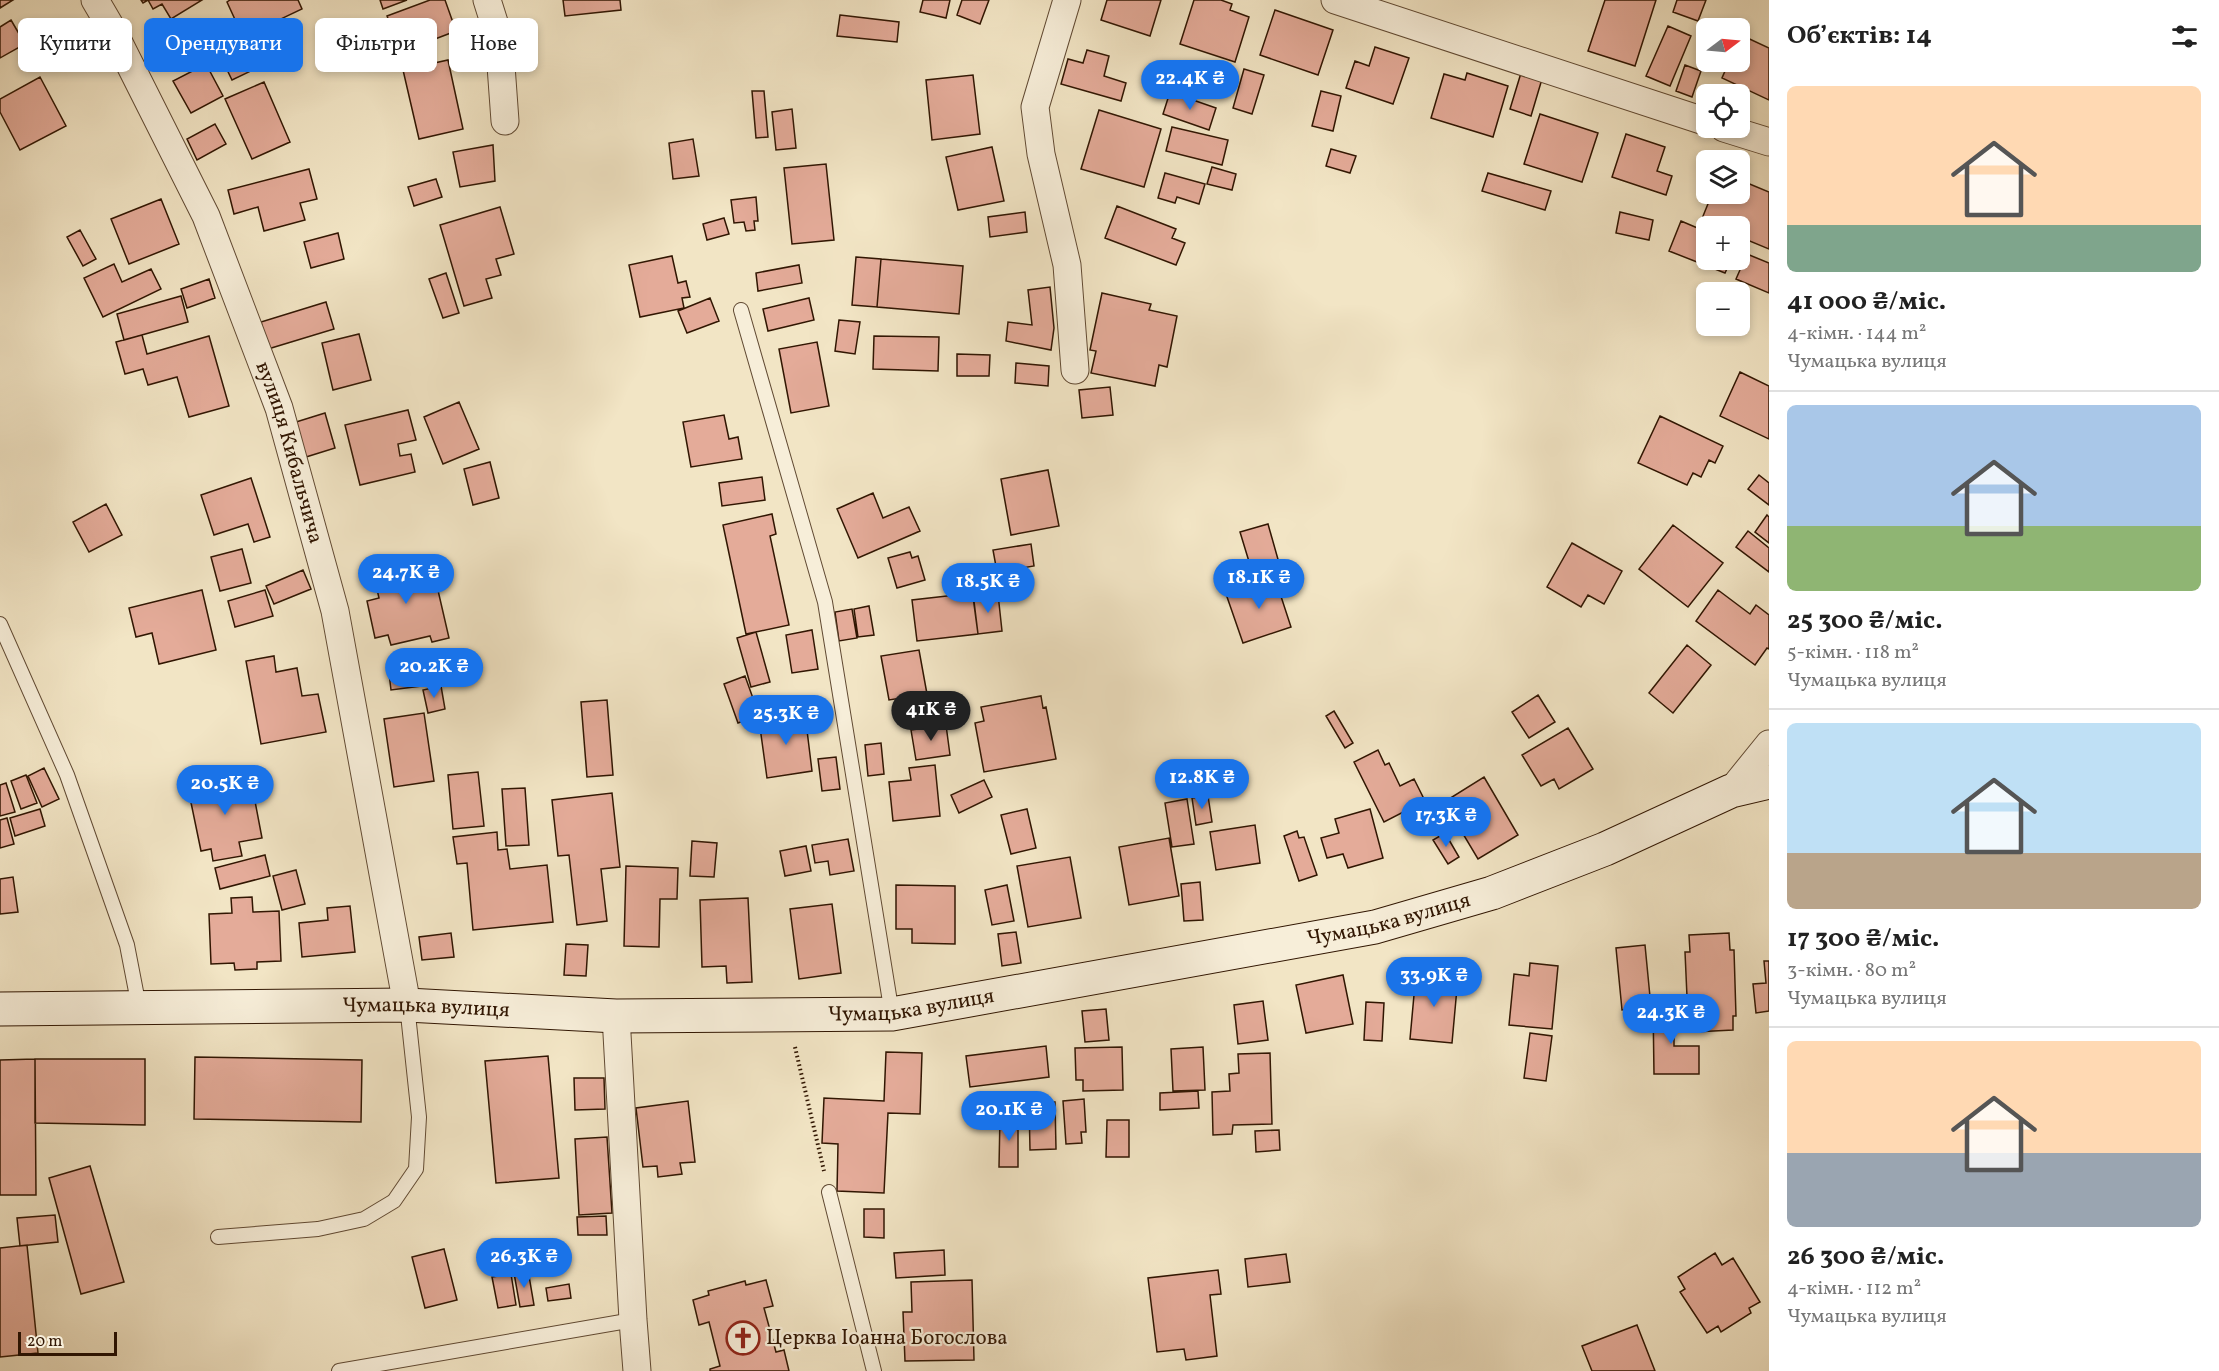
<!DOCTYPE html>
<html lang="uk">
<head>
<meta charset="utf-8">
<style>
  :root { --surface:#fff; --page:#f2f2f2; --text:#222; --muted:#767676; --line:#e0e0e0; --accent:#1a73e8 }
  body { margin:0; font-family:Vollkorn,serif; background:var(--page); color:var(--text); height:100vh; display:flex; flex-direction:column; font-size:22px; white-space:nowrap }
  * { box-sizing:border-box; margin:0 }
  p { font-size:20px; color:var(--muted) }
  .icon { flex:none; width:33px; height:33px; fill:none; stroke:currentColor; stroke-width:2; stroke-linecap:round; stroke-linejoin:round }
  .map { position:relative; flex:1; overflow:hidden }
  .sheet { display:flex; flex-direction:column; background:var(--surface); width:450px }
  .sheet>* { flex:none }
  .hud { position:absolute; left:18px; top:18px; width:570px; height:54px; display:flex; gap:12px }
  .needle { width:39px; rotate:74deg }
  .controls { position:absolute; left:1696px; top:18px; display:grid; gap:12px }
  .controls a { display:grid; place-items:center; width:54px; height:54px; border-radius:9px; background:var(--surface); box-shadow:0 3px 9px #0003; font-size:30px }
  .scale { position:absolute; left:18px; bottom:15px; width:99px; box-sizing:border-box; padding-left:6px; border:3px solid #311602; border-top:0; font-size:16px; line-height:21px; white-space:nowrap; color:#311602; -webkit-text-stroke:4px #f7eed9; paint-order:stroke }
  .price { position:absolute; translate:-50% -51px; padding:0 14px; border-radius:21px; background:var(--accent); color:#fff; font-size:20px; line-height:39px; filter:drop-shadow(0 2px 3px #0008) }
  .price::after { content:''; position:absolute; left:50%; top:36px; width:18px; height:14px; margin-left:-9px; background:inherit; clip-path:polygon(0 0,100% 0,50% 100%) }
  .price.selected { background:#222; color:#fff }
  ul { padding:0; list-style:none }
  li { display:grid; align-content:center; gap:12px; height:318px; padding:0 18px }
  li+li { border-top:2px solid var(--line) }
  li span { display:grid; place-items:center; height:186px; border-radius:9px; color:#555 }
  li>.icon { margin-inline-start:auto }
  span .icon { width:108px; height:108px; fill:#fffc; stroke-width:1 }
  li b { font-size:26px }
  h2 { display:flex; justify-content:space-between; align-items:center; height:72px; padding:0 18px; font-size:26px }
  .tag { padding:0 21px; border-radius:9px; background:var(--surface); box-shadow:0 3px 9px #0003; font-size:21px; line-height:54px }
  .tag.selected { background:var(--accent); color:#fff }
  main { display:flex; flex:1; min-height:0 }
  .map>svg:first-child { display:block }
  .building { fill:#e4ab99; stroke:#311602; stroke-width:1.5 }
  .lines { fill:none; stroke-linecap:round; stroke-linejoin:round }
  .lane-casing { stroke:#614a33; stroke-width:16 }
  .street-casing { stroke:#614a33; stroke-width:29 }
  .secondary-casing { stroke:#311602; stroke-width:35 }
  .path { stroke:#311602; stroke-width:4; stroke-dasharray:1.5 3; stroke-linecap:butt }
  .lane { stroke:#f7eed9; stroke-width:14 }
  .street { stroke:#f7eed9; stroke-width:27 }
  .secondary { stroke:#f7eed9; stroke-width:33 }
  .labels { text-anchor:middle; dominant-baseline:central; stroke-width:4.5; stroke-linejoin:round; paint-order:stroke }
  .street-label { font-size:21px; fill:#311602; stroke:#f7eed9 }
  .poi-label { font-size:21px; fill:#311602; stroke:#f7eed9; text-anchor:start }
</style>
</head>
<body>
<main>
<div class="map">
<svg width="1769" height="1371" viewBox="0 0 1769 1371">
  <rect width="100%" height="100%" fill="#f2e5c5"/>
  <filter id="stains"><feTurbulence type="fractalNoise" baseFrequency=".00333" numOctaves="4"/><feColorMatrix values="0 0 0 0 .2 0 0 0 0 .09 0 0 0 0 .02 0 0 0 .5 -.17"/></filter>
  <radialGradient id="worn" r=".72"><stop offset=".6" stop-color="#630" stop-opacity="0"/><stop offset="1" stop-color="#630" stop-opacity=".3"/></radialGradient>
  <path class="building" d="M0,0H13L0,8Z
    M141,0H202L171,19L162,4L153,9L148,0L143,3Z
    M230,0H298L302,9L243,37L227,2Z
    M380,0H407L383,9Z
    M430,0H445L456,31L401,52L387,16Z
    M563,0H620L621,10L565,16Z
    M923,0H950L946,18L920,12Z
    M962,0H989L980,24L957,15Z
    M1107,0H1161L1150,36L1101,20Z
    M1194,0H1221L1232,4L1230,10L1249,17L1235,62L1180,44Z
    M1605,0H1656L1635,66L1588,51Z
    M1677,0H1706L1698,21L1673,12Z
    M1275,10L1333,30L1318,75L1260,55Z
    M840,15L899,22L897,42L837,36Z
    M11,20L25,44L0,58V27Z
    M1668,26L1691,36L1670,86L1646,76Z
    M267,30L280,57L232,80L219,53Z
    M212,31L220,49L190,62L182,44Z
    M1741,35L1769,48V100L1722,78L1729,62H1740Z
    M1375,47L1409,58L1393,104L1346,88L1355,61L1369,66Z
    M1087,50L1109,56L1104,76L1126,83L1121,101L1061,84L1068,59L1083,63Z
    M448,60L463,129L419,139L403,70Z
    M206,64L223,96L191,113L173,81Z
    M1685,65L1701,71L1692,97L1676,91Z
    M1244,69L1264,75L1252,114L1233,108Z
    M1467,73L1508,86L1493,137L1431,118L1444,74L1465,80Z
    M1521,73L1542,79L1531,116L1510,109Z
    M973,75L980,134L932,140L926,80Z
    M40,77L66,126L20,150L0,112V99Z
    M264,82L290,142L252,159L225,99Z
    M752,91H764L768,137L756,138Z
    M1321,91L1341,96L1333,131L1312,126Z
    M1170,92L1216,108L1209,130L1163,114Z
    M792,109L796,148L776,150L772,112Z
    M1099,110L1161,129L1144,187L1081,169Z
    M1540,114L1598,133L1582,182L1524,164Z
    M215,124L226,144L197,160L187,139Z
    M1172,127L1228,140L1222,165L1166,151Z
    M1626,134L1665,147L1657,171L1672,176L1666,195L1612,177Z
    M693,139L699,176L673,179L669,143Z
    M493,145L495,181L460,187L453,152Z
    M992,147L1004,201L958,210L946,157Z
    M1331,149L1356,156L1350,173L1326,166Z
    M826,164L834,240L792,244L784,168Z
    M1212,167L1236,174L1232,190L1207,184Z
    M309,169L317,199L300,203L305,220L264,231L258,207L234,214L228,190Z
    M1165,173L1205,184L1199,204L1177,197L1175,203L1158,198Z
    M1488,173L1551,191L1545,210L1482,191Z
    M436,179L442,197L414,206L408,187Z
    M1740,180L1769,192V249L1740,237V226H1714L1701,221L1712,194H1740Z
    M756,197L758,221H754L755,230L746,231L744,222L734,223L731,200Z
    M161,199L179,244L129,264L111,219Z
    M1117,206L1176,229L1172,238L1185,243L1176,265L1105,238Z
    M500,207L514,254L496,259L501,275L486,279L492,298L464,306L440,225Z
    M1025,212L1027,232L990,237L988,217Z
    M1620,212L1653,220L1649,240L1616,233Z
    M724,218L729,234L707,240L703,224Z
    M1681,221L1707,232V260H1731L1725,273L1669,251Z
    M80,230L96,259L83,266L67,237Z
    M338,233L344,259L311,268L304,242Z
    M1747,254L1769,263V293L1736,279Z
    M672,256L678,283L686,281L690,297L682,298L684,308L640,317L629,265Z
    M856,257L881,259L877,307L852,305Z
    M881,259L963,266L959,314L877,307Z
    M114,264L122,282L151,269L161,289L103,317L84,278Z
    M799,265L802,283L758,291L756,273Z
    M446,273L459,313L443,318L429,279Z
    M209,279L215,298L187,308L181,289Z
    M1050,287L1054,328L1051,350L1006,341L1008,322L1032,325L1028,290Z
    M1102,293L1151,304L1149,310L1177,316L1167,367L1159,365L1155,386L1091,373L1096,351L1090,350Z
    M181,296L188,322L124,340L117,314Z
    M710,298L719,321L687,333L678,311Z
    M809,298L814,320L768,331L763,309Z
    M326,302L334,329L268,349L261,322Z
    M839,320L860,322L855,354L835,351Z
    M359,334L371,380L333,390L322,343Z
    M142,335L147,354L209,336L229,406L189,417L177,377L148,385L143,369L125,374L116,342Z
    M874,336L939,337L938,371L873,369Z
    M817,342L829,406L791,413L779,349Z
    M957,354L990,355L989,376H957Z
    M1016,363L1049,366L1048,386L1015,383Z
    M1740,372L1769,386V439L1720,416Z
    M1110,387L1113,415L1082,418L1079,390Z
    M459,402L479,449L443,464L424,417Z
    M408,410L416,440L398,444L400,456L411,454L415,472L360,485L345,425Z
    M325,413L335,448L306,457L296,422Z
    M724,415L729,439L738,437L742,459L691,467L683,422Z
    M1660,416L1723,446L1715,463L1709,460L1701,477L1693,473L1687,485L1638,463Z
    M490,462L499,498L473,505L464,469Z
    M1048,470L1059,526L1011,535L1001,479Z
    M1759,475L1769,483V505L1748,489Z
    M762,477L765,500L722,506L719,483Z
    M251,478L270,537L254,542L248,524L214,535L201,495Z
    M873,493L883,518L909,507L920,531L858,558L837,509Z
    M106,504L122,535L89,552L73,522Z
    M772,514L776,534L770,536L789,625L746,634L723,525Z
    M1767,515L1769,517V543L1755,532Z
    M1268,524L1281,570L1254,578L1240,532Z
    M1673,525L1723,563L1688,607L1639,569Z
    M1748,531L1769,548V572L1736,547Z
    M1572,543L1622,571L1604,604L1588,595L1581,607L1547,587Z
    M1031,544L1034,566L997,572L993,550Z
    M242,549L251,583L220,591L211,557Z
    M910,552L912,558L918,556L925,580L897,588L888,558Z
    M414,558L418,577L434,573L449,638L432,642L430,636L391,645L388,635L375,638L367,601L379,598L372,568Z
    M303,570L311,589L274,604L266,586Z
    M1275,578L1291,627L1243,643L1226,594Z
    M202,590L216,650L159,664L152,633L136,637L129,608Z
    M265,590L273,616L235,627L228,601Z
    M1718,590L1750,614L1756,605L1769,615V649L1767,648L1755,665L1696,621Z
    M973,593L978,634L917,641L912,600Z
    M998,594L1002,631L978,634L973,597Z
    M869,606L874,635L858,637L854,609Z
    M852,609L857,638L839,641L835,612Z
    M812,630L818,669L792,673L786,635Z
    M756,632L770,682L751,687L737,638Z
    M1687,645L1711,665L1673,713L1649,693Z
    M919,650L927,694L889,700L881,656Z
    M451,654L456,676L428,682L422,661Z
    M274,656L276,672L297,668L302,696L318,694L326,732L261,744L246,661Z
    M417,661L421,686L391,690L388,665Z
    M745,676L759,715L738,723L724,684Z
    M441,686L445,709L428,713L423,690Z
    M1538,695L1555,722L1529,738L1512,712Z
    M1041,696L1043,708L1046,707L1056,759L984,772L975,723L984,721L981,707Z
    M607,700L613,775L587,777L581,702Z
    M1334,711L1353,743L1345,748L1326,716Z
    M424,713L434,781L394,787L384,719Z
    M805,714L812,771L767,778L759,720Z
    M946,725L950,755L916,760L911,730Z
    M1568,728L1593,769L1559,789L1554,779L1541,786L1522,755Z
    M881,743L884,774L868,776L865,745Z
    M1378,750L1385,765L1389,763L1400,786L1414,779L1425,801L1384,822L1354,762Z
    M836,757L840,789L822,791L818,759Z
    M935,765L940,816L893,821L889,782L911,780L909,768Z
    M44,768L59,799L42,807L28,776Z
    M478,772L484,826L453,829L448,775Z
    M26,775L37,803L21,809L11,781Z
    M250,775L262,838L239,842L242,856L213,861L211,849L201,851L188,788Z
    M1484,777L1518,835L1478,859L1444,802Z
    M984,780L992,797L959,813L951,795Z
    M6,783L15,812L0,816V785Z
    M525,788L529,845L506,846L502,789Z
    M612,793L620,867L601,869L607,921L577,925L569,855L558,856L552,800Z
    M1208,796L1212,822L1196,825L1192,798Z
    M1187,799L1194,844L1172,847L1165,803Z
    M40,809L45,826L15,836L10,818Z
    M1027,809L1036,848L1011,854L1001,815Z
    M1370,809L1383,858L1348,868L1343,854L1327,858L1321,838L1339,833L1335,819Z
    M7,818L14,844L0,848V820Z
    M1255,825L1260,863L1216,870L1210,832Z
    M1297,831L1299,838L1304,837L1317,875L1299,881L1284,836Z
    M497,832L498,850L507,849L510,869L547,865L553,922L473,930L467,863L457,864L453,837Z
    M1445,833L1459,857L1448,864L1433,840Z
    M1169,838L1179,896L1129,905L1119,847Z
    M848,839L854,871L830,875L828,861L815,863L812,845Z
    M692,841L717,843L714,877L690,876Z
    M806,846L811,871L785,876L780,851Z
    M265,855L270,876L220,889L215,868Z
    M1070,857L1081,918L1028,927L1017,866Z
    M626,866L678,868L677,899H660L659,947L624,946Z
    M296,870L305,904L282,910L273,876Z
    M13,877L18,912L0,914V879Z
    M1200,882L1203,920L1184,921L1181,884Z
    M896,885L955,886V944L912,943V929H896Z
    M1007,885L1014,921L992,925L985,890Z
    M252,897L253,912L279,911L281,961L257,962V969L235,970L234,963L211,964L209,914L232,913L231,898Z
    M748,898L752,982L727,983L726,966L702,967L700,900Z
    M832,904L841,973L799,979L790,909Z
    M350,906L355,952L302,957L299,923L328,920L327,908Z
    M1016,932L1021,963L1002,966L998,934Z
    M451,933L454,957L422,960L419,937Z
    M1729,933L1730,950H1734L1736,1016H1733V1030L1694,1032L1693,1019H1688L1685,952H1690L1689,935Z
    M566,944L588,945L586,976L564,975Z
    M1645,945L1651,1007L1622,1010L1616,948Z
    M1764,961H1769V1011L1756,1013L1753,984L1766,983Z
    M1530,963L1558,966L1552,1029L1509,1025L1514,974L1529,976Z
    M1416,973L1458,977L1452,1043L1410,1039Z
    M1343,975L1353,1024L1306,1033L1296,985Z
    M1263,1001L1268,1040L1238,1044L1234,1005Z
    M1366,1002L1384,1003L1382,1041L1364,1040Z
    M1674,1003V1046H1699V1074H1654L1653,1004Z
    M1106,1009L1109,1040L1085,1042L1082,1011Z
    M1530,1033L1552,1036L1546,1081L1524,1078Z
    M1046,1046L1049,1077L970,1087L966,1056Z
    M1122,1047L1123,1090L1083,1091V1080H1076L1075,1048Z
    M1203,1047L1205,1090L1173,1091L1171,1049Z
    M886,1052L922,1053L920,1114L888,1113L884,1193L837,1191L838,1144L822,1143L824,1098L884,1101Z
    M1270,1053L1272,1124L1233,1125L1232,1134L1213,1135L1212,1092L1230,1091L1229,1074L1239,1073L1238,1054Z
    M548,1056L559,1178L496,1183L485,1061Z
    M195,1057L362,1060L361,1122L194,1119Z
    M35,1059L36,1195H0V1060Z
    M35,1059H145V1125L35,1123Z
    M574,1078H604L605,1109L575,1110Z
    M1198,1091L1199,1108L1160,1110V1093Z
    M1084,1099L1086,1132H1081L1082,1143L1066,1144L1063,1101Z
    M688,1101L695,1162L680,1163L682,1174L658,1177L657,1166L643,1167L636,1108Z
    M1029,1102H1055L1056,1149L1030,1150Z
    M1000,1117H1018V1167H999Z
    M1107,1120H1129V1157H1106Z
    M1279,1130L1280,1150L1256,1152L1255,1131Z
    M607,1137L612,1213L579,1215L575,1139Z
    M90,1166L124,1282L81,1294L49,1178Z
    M864,1209H884V1238L864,1237Z
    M55,1215L58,1242L20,1246L17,1218Z
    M606,1216L607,1235H578L577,1217Z
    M27,1245L38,1353L0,1357V1248Z
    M444,1249L457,1300L425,1308L412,1257Z
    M944,1250L945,1275L896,1278L894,1253Z
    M1715,1253L1722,1265L1733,1258L1760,1302L1749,1308L1751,1313L1721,1332L1718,1326L1707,1333L1680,1292L1685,1289L1678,1277Z
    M1286,1254L1290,1282L1248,1287L1245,1259Z
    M528,1270L534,1305L520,1307L514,1273Z
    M1218,1270L1221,1294L1210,1295L1217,1356L1186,1360L1184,1349L1157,1352L1148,1278Z
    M511,1274L516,1305L498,1308L492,1277Z
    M766,1280L773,1306L764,1308L776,1352L784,1350L789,1371H710V1369L720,1366L709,1322L699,1325L693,1300L709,1295L708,1291L745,1281L746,1285Z
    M972,1280L974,1360L905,1361L903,1312H912L911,1282Z
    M569,1284L571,1298L548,1301L546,1288Z
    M1637,1325L1655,1371H1592L1582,1346Z"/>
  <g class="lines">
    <g class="lane-casing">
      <path id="lane" d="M741,310L825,602L892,1014
        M0,624L67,775L127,945L139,1007
        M829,1192L874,1371
        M218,1237L318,1229L364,1219L394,1201L416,1169L419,1117L407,1005
        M339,1371L633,1320"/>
    </g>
    <g class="street-casing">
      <g id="street">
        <path id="s1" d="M95,0L112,29L206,216L279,408L335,611L407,1005"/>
        <path d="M487,0L499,38L505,121"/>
        <path d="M1067,0L1035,107L1041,154L1067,265L1075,370"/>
        <path d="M1335,0L1707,122"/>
        <path d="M1724,128L1769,142"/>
        <path d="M1731,791L1769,744"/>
        <path d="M616,1016L633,1320L637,1371"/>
      </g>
    </g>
    <g class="secondary-casing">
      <g id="secondary">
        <path id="s2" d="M0,1009L407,1005L616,1016L892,1014L1375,927L1492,893L1605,849L1731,791L1769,782"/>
      </g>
    </g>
    <path class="path" d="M795,1047L824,1171"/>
    <use href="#lane" class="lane"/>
    <use href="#street" class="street"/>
    <use href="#secondary" class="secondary"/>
  </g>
  <defs>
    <g id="church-ring" transform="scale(1.725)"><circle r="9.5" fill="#f7eed9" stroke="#8f2418" stroke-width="1.5"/><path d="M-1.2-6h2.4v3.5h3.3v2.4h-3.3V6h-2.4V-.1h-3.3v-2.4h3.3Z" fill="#8f2418"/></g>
  </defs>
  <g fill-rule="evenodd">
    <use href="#church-ring" x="743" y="1338"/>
  </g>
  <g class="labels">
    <g class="street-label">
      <text stroke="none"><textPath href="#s1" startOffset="494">вулиця Кибальчича</textPath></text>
      <text stroke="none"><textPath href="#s2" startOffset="1398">Чумацька вулиця</textPath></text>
      <text stroke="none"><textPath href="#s2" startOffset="912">Чумацька вулиця</textPath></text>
      <text stroke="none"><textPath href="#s2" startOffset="426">Чумацька вулиця</textPath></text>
    </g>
    <g class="poi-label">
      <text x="766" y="1338">Церква Іоанна Богослова</text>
    </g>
  </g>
  <rect width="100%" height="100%" filter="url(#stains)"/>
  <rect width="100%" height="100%" fill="url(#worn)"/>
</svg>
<div class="controls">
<a><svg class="needle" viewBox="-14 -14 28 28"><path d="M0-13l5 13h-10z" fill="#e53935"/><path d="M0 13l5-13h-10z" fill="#767676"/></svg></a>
<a><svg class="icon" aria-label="locate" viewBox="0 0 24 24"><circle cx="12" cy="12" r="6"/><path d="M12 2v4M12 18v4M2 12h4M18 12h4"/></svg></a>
<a><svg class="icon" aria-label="layers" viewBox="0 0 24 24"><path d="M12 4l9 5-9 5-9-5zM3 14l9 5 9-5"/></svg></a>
<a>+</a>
<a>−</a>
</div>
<div class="scale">20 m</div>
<b class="price" style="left:1190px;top:111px">22.4K ₴</b>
<b class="price" style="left:406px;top:605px">24.7K ₴</b>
<b class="price" style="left:1259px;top:610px">18.1K ₴</b>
<b class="price" style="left:988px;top:614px">18.5K ₴</b>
<b class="price" style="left:434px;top:699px">20.2K ₴</b>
<b class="price selected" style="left:931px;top:742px">41K ₴</b>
<b class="price" style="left:786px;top:746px">25.3K ₴</b>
<b class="price" style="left:1202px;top:810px">12.8K ₴</b>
<b class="price" style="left:225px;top:816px">20.5K ₴</b>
<b class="price" style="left:1446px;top:848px">17.3K ₴</b>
<b class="price" style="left:1434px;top:1008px">33.9K ₴</b>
<b class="price" style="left:1671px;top:1045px">24.3K ₴</b>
<b class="price" style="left:1009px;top:1142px">20.1K ₴</b>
<b class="price" style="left:524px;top:1289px">26.3K ₴</b>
<div class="hud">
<a class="tag">Купити</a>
<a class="tag selected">Орендувати</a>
<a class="tag">Фільтри</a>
<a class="tag">Нове</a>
</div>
</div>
<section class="sheet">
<h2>Об’єктів: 14<svg class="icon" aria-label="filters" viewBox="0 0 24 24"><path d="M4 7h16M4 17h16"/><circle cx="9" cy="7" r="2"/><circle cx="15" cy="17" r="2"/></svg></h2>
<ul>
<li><span style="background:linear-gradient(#ffd9b3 75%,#7fa58c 0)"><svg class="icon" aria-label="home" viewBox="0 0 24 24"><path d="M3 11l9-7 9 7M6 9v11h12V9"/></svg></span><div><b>41 000 ₴/міс.</b><p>4-кімн. · 144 m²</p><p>Чумацька вулиця</p></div></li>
<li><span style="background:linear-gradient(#a9c7e8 65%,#8fb573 0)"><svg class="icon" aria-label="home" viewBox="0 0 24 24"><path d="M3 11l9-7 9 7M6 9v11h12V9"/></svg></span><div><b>25 300 ₴/міс.</b><p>5-кімн. · 118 m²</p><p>Чумацька вулиця</p></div></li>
<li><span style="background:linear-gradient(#bfe0f5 70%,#b9a48a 0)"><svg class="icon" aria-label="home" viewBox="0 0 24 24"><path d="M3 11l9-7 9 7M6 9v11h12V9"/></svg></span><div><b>17 300 ₴/міс.</b><p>3-кімн. · 80 m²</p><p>Чумацька вулиця</p></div></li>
<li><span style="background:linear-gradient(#ffd9b3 60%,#9aa5b1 0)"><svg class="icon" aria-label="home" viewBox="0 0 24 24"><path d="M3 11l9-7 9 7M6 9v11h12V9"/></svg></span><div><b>26 300 ₴/міс.</b><p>4-кімн. · 112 m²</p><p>Чумацька вулиця</p></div></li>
</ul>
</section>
</main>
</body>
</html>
